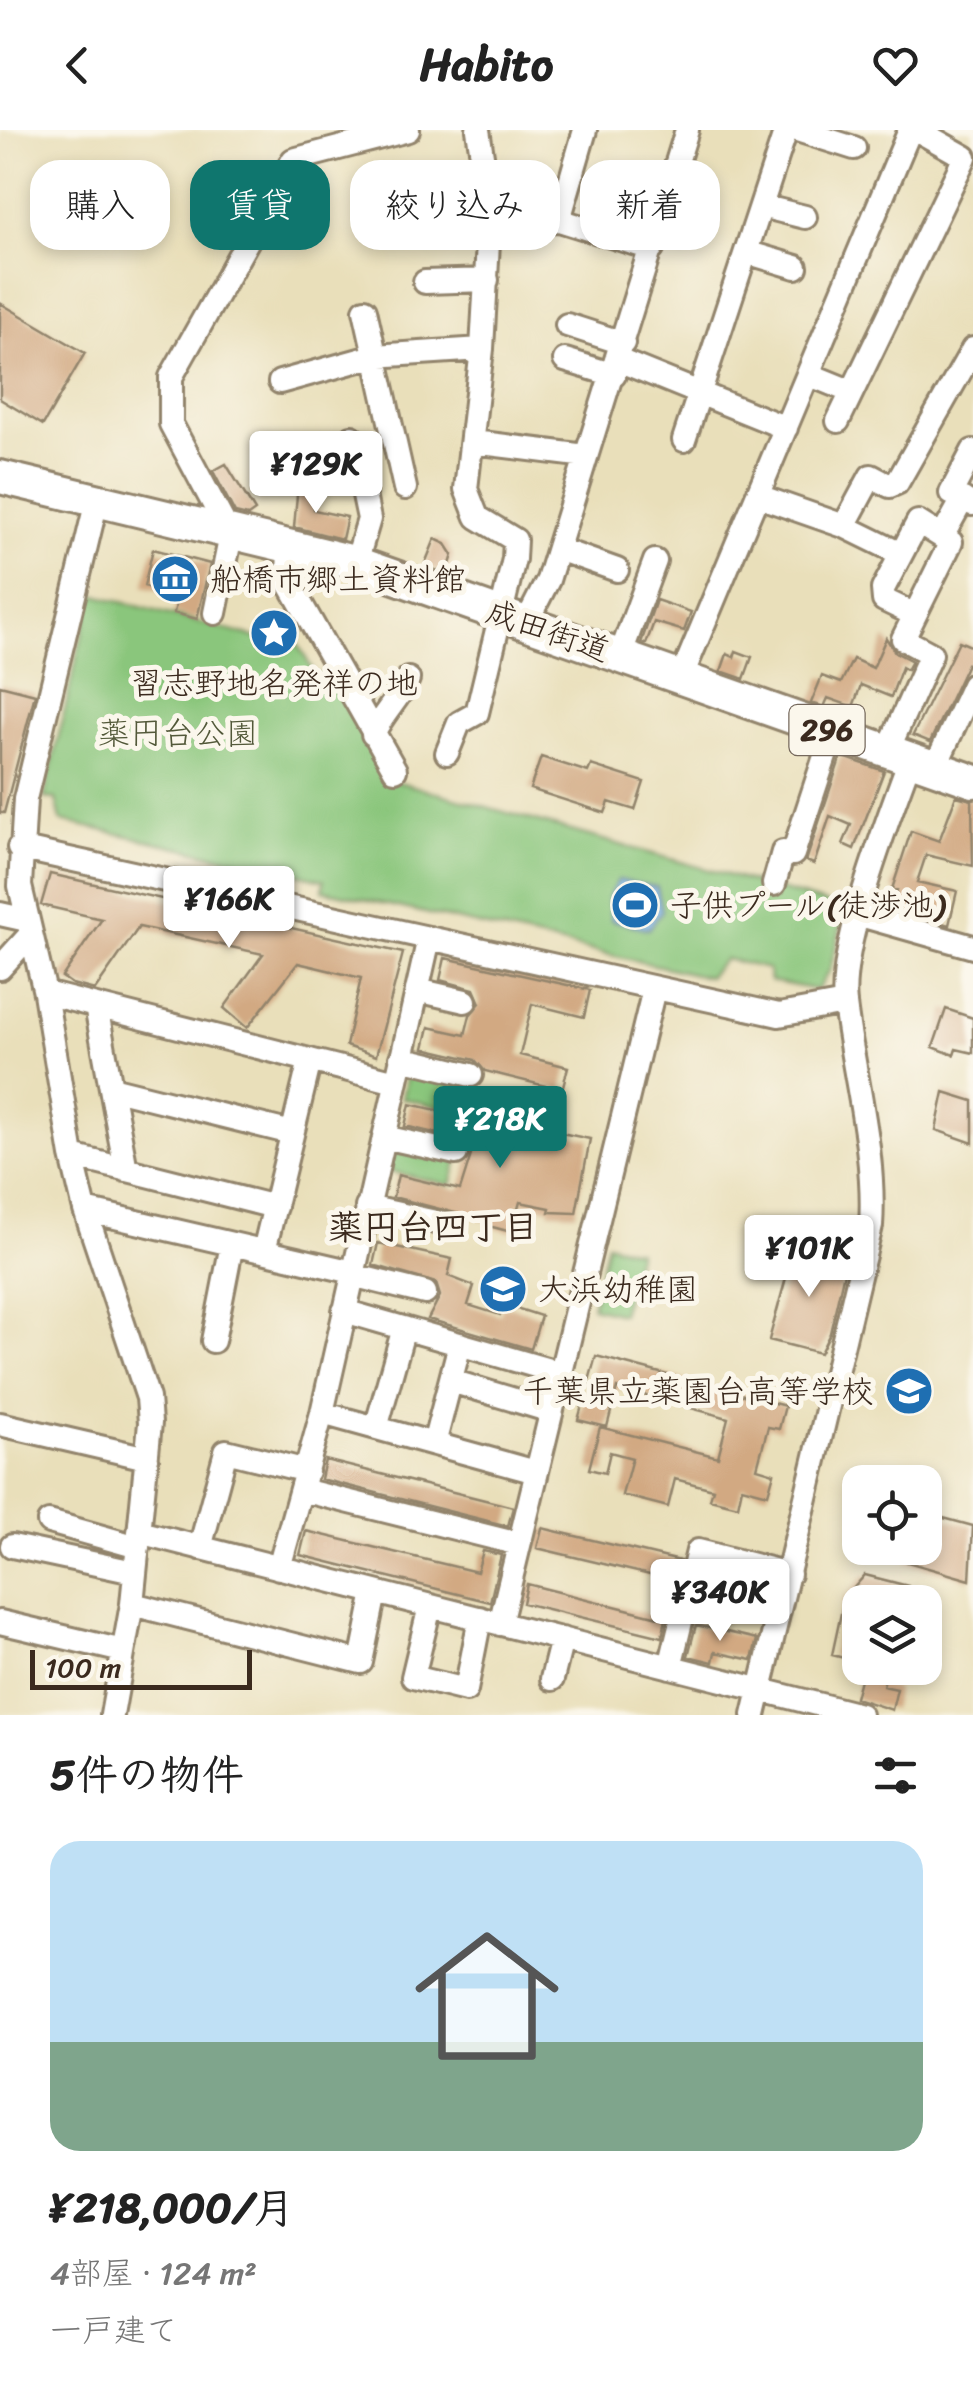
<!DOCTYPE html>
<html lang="ja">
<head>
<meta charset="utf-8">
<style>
  :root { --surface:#fff; --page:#f6f6f6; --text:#222; --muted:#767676; --line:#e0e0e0; --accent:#0f766e }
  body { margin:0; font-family:Sriracha,"Klee One",sans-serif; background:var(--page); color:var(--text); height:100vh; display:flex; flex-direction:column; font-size:38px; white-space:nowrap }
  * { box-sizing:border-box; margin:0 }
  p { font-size:32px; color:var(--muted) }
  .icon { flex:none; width:55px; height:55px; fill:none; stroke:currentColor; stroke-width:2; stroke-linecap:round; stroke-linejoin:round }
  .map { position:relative; height:1585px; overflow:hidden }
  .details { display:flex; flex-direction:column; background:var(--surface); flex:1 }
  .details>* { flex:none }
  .banner { position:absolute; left:30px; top:30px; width:915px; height:90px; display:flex; gap:20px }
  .fabs { position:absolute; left:842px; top:1335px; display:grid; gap:20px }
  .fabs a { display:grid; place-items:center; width:100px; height:100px; border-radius:20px; background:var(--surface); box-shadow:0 5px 15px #0003; font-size:50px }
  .scale { position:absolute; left:30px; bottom:25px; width:222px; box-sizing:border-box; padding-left:10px; border:5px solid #3b2a1e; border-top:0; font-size:28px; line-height:35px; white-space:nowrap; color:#3b2a1e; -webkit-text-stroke:8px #fbf7ec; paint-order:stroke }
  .price { position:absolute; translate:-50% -85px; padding:0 22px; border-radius:10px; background:#fff; color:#222; font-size:32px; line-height:65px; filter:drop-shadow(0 2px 5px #0008) }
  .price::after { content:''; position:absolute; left:50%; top:60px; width:30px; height:22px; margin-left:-15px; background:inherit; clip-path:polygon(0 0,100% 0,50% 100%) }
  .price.current { background:var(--accent); color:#fff }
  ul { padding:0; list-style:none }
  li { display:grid; align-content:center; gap:20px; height:530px; padding:0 50px }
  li+li { border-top:2px solid var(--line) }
  li span { display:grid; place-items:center; height:310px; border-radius:30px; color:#555 }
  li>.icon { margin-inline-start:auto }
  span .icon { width:180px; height:180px; fill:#fffc; stroke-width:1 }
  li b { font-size:42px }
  h2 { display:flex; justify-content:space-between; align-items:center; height:120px; padding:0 50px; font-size:42px }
  .chip { padding:0 35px; border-radius:30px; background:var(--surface); box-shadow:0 5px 15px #0003; font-size:35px; line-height:90px }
  .chip.current { background:var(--accent); color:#fff }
  header { display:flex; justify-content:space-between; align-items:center; height:130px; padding:0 50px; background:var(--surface); font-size:45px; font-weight:700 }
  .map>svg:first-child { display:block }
  .green { fill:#8ac67b; stroke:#62784c; stroke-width:2.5 }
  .water { fill:#6eaee2; stroke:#546c80; stroke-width:2.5 }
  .building { fill:#d2a982 }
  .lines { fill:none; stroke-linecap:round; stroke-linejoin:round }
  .minor-casing { stroke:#92846c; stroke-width:28 }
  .highway-casing { stroke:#92846c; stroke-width:38 }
  .minor { stroke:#fff; stroke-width:22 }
  .highway { stroke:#fff; stroke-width:32 }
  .labels { text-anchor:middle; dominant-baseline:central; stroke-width:10; stroke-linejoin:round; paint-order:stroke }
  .shield { fill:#fbf7ec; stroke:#75685c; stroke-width:2.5 }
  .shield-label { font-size:30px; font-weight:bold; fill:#3b2a1e }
  .poi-label { font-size:32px; fill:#3b2a1e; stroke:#fbf7ec; text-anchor:start }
  .street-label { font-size:32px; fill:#3b2a1e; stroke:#fbf7ec }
  .park-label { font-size:32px; fill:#53593a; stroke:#fbf7ec }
  .neighbourhood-label { font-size:35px; font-weight:bold; fill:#3b2a1e; stroke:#fbf7ec }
</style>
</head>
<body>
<header><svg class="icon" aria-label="back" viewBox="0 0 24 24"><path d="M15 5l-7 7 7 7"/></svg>Habito<svg class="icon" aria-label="heart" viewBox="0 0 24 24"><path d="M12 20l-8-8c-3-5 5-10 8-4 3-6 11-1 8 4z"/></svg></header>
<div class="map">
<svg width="973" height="1585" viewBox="0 0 973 1585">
  <rect width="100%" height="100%" fill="#fbf7ec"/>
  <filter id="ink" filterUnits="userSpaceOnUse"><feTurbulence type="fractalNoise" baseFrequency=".01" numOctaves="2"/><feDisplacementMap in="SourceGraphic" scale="20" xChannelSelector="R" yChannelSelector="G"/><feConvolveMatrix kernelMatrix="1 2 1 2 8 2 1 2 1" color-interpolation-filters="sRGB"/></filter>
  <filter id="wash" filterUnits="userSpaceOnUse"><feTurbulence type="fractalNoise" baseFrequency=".0048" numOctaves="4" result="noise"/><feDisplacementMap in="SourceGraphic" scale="40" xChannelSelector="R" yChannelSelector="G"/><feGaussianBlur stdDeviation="2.25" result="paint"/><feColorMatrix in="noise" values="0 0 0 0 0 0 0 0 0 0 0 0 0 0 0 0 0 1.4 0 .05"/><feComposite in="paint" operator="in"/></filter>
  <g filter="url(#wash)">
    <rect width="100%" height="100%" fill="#e9dfba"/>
    <path class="green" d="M92,464L257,508L285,492L316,546L329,540L395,651L840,777L844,785L830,840L817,860L770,851L768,839L725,829L708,847L323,760L324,750L61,691L56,669L44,668Z
      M408,939L471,950L464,983L402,968Z
      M390,1018L458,1029L451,1055L384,1040Z
      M607,1113L638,1121L621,1184L592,1177Z"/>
    <path class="water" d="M618,750L657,757L662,781L649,799L611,790L608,768Z"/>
    <g id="blocks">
      <path class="building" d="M0,173L85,223L43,295L0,269Z
        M226,334L255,381L248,386L235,383L213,341Z
        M298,355L311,357L314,380L347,387L342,409L294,397Z
        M435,409L446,414L453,425L447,444L424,436Z
        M153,419L210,434L197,489L174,483L178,465L144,456Z
        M656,470L691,482L684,501L654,492L646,514L641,513Z
        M886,508L895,522L912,531L907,540L902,537L891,567L861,555L853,577L828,568L824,577L811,573L822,546L841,553L853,529L873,538Z
        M959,511L973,517V537L967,534L930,612L913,605Z
        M736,521L752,527L744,549L721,541L727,524L734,527Z
        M0,555L35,564L4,683H0Z
        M841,626L884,641L854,719L843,714L851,695L830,686L814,734L806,731Z
        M541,627L588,642L591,635L644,652L635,680L609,672L605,683L530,659Z
        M956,666L972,670L973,736L926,725L917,752L957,761L949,795L891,778L897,760L892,759L911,701L939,711Z
        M50,744L403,823L376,926L346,916L361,848L298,833L247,898L224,878L263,824L139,797L95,860L72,854L62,847L102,789L41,775Z
        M445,828L590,860L584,887L532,874L520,925L568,937L562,960L485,941L475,930L424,918L429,897L465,905L470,885L480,873L474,859L440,850Z
        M946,879L973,888V923L956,919L954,925L933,917Z
        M944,962L973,971V1013L936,1000Z
        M410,974L468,987L467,996L549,1012L552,1001L590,1009L576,1083L549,1082L550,1078L520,1072L511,1102L489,1096L490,1092L393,1067L398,1045L460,1060L471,1025L460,1009L405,996Z
        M378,1113L452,1129L448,1146L474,1156L468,1175L500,1185L502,1177H513L541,1186L531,1219L428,1189L440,1166L436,1153L373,1135Z
        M795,1115L847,1129L830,1203L820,1223L769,1210Z
        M596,1226L785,1276L779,1299L768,1297L757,1338L774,1343L768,1364L742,1357L738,1376L710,1369L713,1359L675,1349L668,1377L622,1365L632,1328L610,1322L605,1343L589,1339L600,1297L718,1327L728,1288L617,1258L607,1297L578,1290Z
        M325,1330L513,1377L508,1396L321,1349Z
        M925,1383L973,1396L970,1450L907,1432L911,1418H925Z
        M542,1398L680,1431L675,1451L537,1418Z
        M306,1401L477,1442L483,1421L501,1425L490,1472L300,1425Z
        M709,1439L770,1455L765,1475L704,1459Z
        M865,1445L908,1456L904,1472H860V1532L832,1525L844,1469Z
        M527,1454L666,1489L662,1507L523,1473Z
        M696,1495L757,1509L752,1530L715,1522L713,1532L688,1526Z
        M863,1538H888L883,1556L897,1559L892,1580L855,1568Z"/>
    </g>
  </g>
  <g filter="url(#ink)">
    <use href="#blocks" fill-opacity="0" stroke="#92846c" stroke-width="2.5"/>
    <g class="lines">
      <g class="minor-casing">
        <path id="minor" d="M797,0L854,18
          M761,76L805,87
          M417,86L490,77
          M559,90L585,0
          M489,92L559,90L652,119
          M746,122L796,137
          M425,152L487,150
          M365,180L405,358
          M567,195L623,213
          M565,230L614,245
          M618,230L786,298
          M808,244L852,262
          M280,252L374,226L482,219
          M838,291L965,27L917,0
          M352,307L369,389L356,433
          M684,310L786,0
          M473,312L586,326
          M758,366L844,396L901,424
          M97,370L25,669L20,756L45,863L72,1026L85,1080L148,1268L150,1293L132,1474L112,1585
          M972,374L951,363L973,321
          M844,396L871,346L890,356L897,353L973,219
          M227,399L171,294V247L293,30L408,0
          M289,414L288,451L395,640
          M558,419L617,440
          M215,483L232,400
          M913,484L884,470L883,459L918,392L942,407
          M526,493L548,450L687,0
          M620,526L655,431
          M681,548L910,0
          M373,604C383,583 398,570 408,549
          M887,622L931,524L903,509L951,412L942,407L963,369
          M447,623L459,593L477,583L514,429L515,410L477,387L466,359L482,219L490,77L478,0
          M935,637L973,555
          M19,718L779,885L845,873
          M774,754L783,722L793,724L833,602
          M0,784L27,790
          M860,785L973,817
          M0,838L30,805
          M417,860L465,871
          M45,863L396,952
          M96,876L126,1040
          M401,928L471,945
          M111,958L292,1003
          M384,1007L456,1023
          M72,1026L275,1077
          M367,1077L440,1093
          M85,1080L353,1142
          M264,1121L310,930
          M352,1145L425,1163
          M344,1181L560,1243
          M213,1211L232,1114
          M451,1251L551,1281
          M322,1283L536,1342
          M0,1294L147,1328
          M376,1298L404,1198
          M434,1314L460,1214
          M302,1360L519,1414
          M49,1392L138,1417
          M139,1402L860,1585
          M12,1416L134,1442
          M200,1418L226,1321L307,1341
          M279,1438L322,1283L429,808
          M132,1474L361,1532L375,1462
          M430,1476L413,1547L466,1560L480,1488
          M0,1492L123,1521
          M500,1494L654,859
          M670,1537L698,1421L789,1444
          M552,1549L562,1509
          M754,1585L871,1096C876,1021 854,948 845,874C838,815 889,688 910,629"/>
      </g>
      <g class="highway-casing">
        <path id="highway" d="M0,347L350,431L973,651"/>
      </g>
      <use href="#minor" class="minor"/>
      <use href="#highway" class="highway"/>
    </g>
  </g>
  <defs>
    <g id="museum-disc" transform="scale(2.5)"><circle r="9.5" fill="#1f6fb2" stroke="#fbf7ec"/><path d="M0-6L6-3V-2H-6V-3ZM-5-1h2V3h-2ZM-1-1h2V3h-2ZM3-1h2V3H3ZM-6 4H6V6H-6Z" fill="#fff"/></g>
    <g id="sight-disc" transform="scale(2.5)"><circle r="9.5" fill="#1f6fb2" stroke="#fbf7ec"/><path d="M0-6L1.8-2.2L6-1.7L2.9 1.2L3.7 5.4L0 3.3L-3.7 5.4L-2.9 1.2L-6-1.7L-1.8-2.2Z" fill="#fff"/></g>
    <g id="stadium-disc" transform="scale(2.5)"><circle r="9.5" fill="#1f6fb2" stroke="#fbf7ec"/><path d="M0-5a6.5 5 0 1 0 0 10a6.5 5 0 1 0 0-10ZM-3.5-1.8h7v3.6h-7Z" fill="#fff"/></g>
    <g id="school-disc" transform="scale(2.5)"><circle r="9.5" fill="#1f6fb2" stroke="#fbf7ec"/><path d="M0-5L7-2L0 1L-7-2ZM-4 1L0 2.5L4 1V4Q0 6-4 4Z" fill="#fff"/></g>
  </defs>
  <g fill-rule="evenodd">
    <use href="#museum-disc" x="175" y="449"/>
    <use href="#sight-disc" x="274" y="503"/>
    <use href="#stadium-disc" x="635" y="775"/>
    <use href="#school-disc" x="503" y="1159"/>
    <use href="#school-disc" x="909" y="1261"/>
  </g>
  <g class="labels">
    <rect class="shield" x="789.5" y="575" width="75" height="50" rx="8"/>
    <g class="shield-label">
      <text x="827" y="600">296</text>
    </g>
    <g class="poi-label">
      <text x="210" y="449">船橋市郷土資料館</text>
      <text x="274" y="553" text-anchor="middle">習志野地名発祥の地</text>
      <text x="670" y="775">子供プール(徒渉池)</text>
      <text x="538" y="1159">大浜幼稚園</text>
      <text x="874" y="1261" text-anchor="end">千葉県立薬園台高等学校</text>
    </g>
    <g class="street-label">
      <text transform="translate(548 501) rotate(19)">成田街道</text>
    </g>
    <g class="park-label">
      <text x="178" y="603">薬円台公園</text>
    </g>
    <g class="neighbourhood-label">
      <text x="433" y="1097">薬円台四丁目</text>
    </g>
  </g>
</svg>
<div class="fabs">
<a><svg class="icon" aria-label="locate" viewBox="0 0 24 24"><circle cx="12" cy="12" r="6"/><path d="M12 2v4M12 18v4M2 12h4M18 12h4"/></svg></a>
<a><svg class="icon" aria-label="layers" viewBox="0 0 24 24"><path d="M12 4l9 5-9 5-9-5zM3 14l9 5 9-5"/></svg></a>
</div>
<div class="scale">100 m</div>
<b class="price" style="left:316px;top:386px">¥129K</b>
<b class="price" style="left:229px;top:821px">¥166K</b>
<b class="price current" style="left:500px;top:1041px">¥218K</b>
<b class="price" style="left:809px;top:1170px">¥101K</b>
<b class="price" style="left:720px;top:1514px">¥340K</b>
<div class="banner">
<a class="chip">購入</a>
<a class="chip current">賃貸</a>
<a class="chip">絞り込み</a>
<a class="chip">新着</a>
</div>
</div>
<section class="details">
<h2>5件の物件<svg class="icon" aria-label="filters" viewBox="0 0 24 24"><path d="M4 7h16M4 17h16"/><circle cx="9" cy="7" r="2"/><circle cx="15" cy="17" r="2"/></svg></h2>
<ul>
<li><span style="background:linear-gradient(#bfe0f5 65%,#7fa58c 0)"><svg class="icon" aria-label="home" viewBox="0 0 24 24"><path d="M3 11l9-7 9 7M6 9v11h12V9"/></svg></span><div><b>¥218,000/月</b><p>4部屋 · 124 m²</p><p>一戸建て</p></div></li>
</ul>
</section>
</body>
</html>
